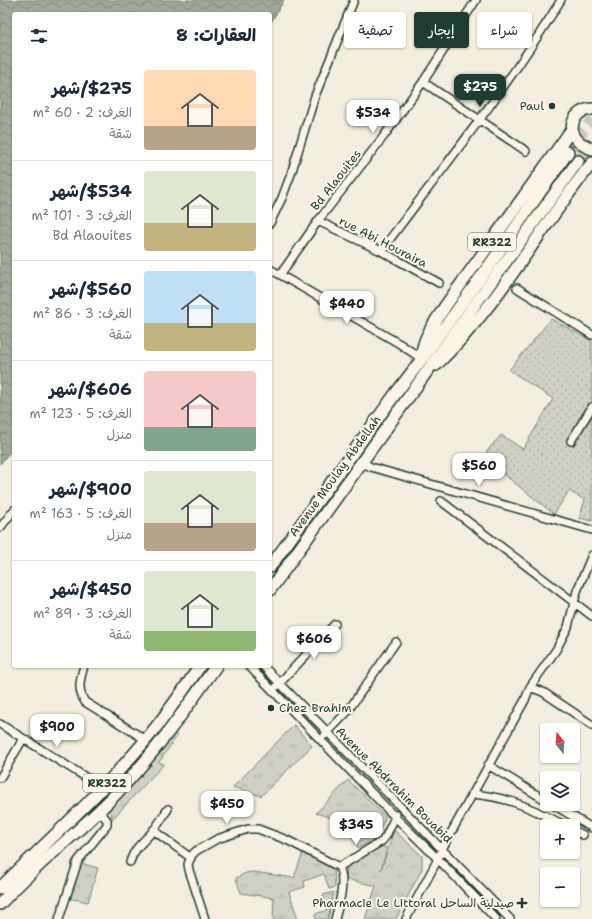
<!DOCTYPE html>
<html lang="ar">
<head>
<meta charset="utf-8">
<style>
  :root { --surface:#fff; --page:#f2f2f3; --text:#1f2937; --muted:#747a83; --line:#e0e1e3; --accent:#1f3d34 }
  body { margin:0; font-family:"Shantell Sans","Playpen Sans Arabic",sans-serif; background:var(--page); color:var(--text); direction:rtl; height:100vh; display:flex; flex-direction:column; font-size:15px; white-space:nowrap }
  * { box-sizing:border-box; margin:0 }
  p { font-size:13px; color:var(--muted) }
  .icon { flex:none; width:22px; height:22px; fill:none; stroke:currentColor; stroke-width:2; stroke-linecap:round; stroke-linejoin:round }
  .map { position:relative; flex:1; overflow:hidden; direction:ltr }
  .sheet { position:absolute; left:12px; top:12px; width:260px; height:656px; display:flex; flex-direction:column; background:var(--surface); border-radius:4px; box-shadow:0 1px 3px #0004; direction:rtl }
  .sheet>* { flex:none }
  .hud { position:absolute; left:284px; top:12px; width:248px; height:36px; direction:rtl; display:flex; gap:8px }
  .needle { width:26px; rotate:343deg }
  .tools { position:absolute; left:540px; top:723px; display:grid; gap:8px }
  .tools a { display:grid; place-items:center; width:40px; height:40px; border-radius:4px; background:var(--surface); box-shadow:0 1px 3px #0004; font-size:20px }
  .price { position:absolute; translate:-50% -34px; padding:0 9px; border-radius:8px; background:#fff; color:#222; font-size:13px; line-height:26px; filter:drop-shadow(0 1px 2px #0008) }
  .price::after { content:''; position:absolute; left:50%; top:24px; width:12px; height:9px; margin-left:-6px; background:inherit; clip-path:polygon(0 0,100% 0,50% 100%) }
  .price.current { background:var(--accent); color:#fff }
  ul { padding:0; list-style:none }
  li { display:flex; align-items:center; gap:12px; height:100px; padding:0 16px }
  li+li { border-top:1px solid var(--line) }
  li span { display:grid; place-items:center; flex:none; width:112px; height:80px; border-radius:4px; color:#555 }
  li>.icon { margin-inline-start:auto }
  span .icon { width:48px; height:48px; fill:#fffc; stroke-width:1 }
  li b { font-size:17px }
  h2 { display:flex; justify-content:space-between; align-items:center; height:48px; padding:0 16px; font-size:17px }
  .tag { padding:0 14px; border-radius:4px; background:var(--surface); box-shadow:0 1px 3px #0004; font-size:14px; line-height:36px }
  .tag.current { background:var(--accent); color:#fff }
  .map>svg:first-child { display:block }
  .grass { fill:url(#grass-dots); stroke:#78877b }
  .park { fill:url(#park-tufts); stroke:#78877b }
  .water { fill:url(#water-waves); stroke:#6c7d72 }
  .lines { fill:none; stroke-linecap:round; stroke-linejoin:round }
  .primary-tunnel { stroke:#c9cbbc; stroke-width:11; stroke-dasharray:11 5.5; stroke-linecap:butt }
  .minor-casing { stroke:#1f3d34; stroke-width:10 }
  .primary-casing { stroke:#1f3d34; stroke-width:14 }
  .minor { stroke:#fcf5e5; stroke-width:7 }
  .primary { stroke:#fcf5e5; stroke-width:11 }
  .poi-dot { fill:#1f3d34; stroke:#fcf5e5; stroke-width:1.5 }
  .labels { text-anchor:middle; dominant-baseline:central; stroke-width:4; stroke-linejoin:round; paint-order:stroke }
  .shield { fill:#fcf5e5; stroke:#617469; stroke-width:1 }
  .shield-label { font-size:11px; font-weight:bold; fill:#1f3d34 }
  .poi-label { font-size:12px; fill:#1f3d34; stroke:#fcf5e5; text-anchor:end }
  .street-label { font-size:12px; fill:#1f3d34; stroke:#fcf5e5 }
</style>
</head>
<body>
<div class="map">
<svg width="592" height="919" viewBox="0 0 592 919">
  <defs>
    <pattern id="grass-dots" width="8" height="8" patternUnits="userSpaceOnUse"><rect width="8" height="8" fill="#d0d1c2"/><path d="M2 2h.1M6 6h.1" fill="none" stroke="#b2b4a7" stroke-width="1.8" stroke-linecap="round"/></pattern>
    <pattern id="park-tufts" width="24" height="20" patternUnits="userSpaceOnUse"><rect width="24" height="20" fill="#d0d1c2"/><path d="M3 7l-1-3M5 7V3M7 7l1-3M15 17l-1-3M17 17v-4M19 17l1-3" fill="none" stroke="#b2b4a7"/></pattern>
    <pattern id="water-waves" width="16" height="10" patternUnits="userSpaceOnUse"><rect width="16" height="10" fill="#a0a89b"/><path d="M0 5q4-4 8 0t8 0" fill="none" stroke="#828a7f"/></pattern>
  </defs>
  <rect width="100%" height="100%" fill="#f3eede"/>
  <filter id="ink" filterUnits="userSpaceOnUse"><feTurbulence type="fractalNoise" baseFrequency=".025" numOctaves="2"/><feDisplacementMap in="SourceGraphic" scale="8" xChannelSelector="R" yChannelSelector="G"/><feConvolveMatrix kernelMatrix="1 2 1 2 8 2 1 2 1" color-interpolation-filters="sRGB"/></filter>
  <g filter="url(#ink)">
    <path class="grass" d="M551,319L592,341V521L579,518L585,500L569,491L554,514L482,457L501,435L523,449L553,399L509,370Z
      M348,828L378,838L358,848Z"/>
    <path class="park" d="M294,725L312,746L261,796L233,787Z
      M174,733L177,736L159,762L164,764L73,861L98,868L88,902L68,898L72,861L112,815L108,809Z
      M348,780L386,817L378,833L316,813Z
      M394,830L422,856V869L396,919H365L376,886L346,879L347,866L380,846L387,848L381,870Z
      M303,852L334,868L335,887L329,889L324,874L304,881L305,887L289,892L298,919H273L274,898L241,893L236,878L246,873L254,872L294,878Z
      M334,892L328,919H316L315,914L328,910L323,895Z"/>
    <path class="water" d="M0,0H284L270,24V14H14V447L0,464Z"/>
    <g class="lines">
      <path class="primary-tunnel" d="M568,152L592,119
        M578,161L592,141"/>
      <g class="minor-casing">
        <path id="minor" d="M423,82L526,151
          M318,221L381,251L439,283
          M270,223L282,198L291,174L315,96L354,0
          M381,251C443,168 507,88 561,0
          M270,269L400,344L422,359
          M280,275L318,221L384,136L423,82L476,0
          M517,288L592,335
          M571,441L592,407
          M361,462L371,467L592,530
          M441,501L592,616
          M0,528L14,510
          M84,666C80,679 77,690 85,702L146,740
          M249,666L395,817L438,859L496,919
          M263,666L510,919
          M277,686L335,624
          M530,687L556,650L568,627L577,591L592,555
          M0,724L103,788
          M325,735L347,712L396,642
          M488,765L547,801
          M0,778L23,739
          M472,794C510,797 533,809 566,826
          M552,804L592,828
          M153,830L191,858
          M573,830L583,835
          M130,862C134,848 144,841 153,831C159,824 163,816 168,809
          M339,867L382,841L386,836L396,815
          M59,919L78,861L107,825V820L99,811
          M205,919L189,870L188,864L192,855L196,851L217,839L248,829H258L287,840L339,867C346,882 339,904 335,919
          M406,919L438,859L442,849L525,700L530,687L543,692L592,725"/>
      </g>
      <g class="primary-casing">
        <path id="primary" d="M592,109C574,110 566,128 578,141C582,145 587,147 592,149
          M422,356C422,338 436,321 446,305L572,129
          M436,365C498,306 539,229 592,163
          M270,567L396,393L422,359L491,263L568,152
          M270,590L578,161
          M0,888C47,842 95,799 138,749C161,723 181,694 200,666
          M0,904C33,867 73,837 108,802C149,761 183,713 216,666"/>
      </g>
      <use href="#minor" class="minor"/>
      <use href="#primary" class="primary"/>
    </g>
  </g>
  <g class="poi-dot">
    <circle cx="552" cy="106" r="4"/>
    <circle cx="271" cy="708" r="4"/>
    <path d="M520 897h4v4h4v4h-4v4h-4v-4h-4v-4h4z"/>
  </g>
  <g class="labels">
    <g class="shield">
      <rect x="468" y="233" width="48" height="18" rx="3"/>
      <rect x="83" y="774" width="48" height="18" rx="3"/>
    </g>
    <g class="shield-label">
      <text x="492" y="242">RR322</text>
      <text x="107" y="783">RR322</text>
    </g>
    <g class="poi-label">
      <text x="544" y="106">Paul</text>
      <text x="279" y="708" text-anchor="start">Chez Brahim</text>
      <text x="514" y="903">Pharmacie Le Littoral صيدلية الساحل</text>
    </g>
    <g class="street-label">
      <text transform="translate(336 180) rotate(-52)">Bd Alaouites</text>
      <text transform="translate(383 242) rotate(27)">rue Abi Houraira</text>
      <text transform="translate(335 476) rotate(-54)">Avenue Moulay Abdellah</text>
      <text transform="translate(394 785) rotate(45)">Avenue Abdrrahim Bouabid</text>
    </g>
  </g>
</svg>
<div class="tools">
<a><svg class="needle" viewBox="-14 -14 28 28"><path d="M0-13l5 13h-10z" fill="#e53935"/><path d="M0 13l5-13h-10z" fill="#747a83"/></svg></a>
<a><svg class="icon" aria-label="layers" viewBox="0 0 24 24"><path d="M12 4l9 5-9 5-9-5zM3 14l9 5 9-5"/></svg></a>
<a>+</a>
<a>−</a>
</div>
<b class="price current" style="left:480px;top:108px">$275</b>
<b class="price" style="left:373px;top:134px">$534</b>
<b class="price" style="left:347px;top:325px">$440</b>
<b class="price" style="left:479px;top:487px">$560</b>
<b class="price" style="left:314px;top:660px">$606</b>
<b class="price" style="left:57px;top:748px">$900</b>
<b class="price" style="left:227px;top:825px">$450</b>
<b class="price" style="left:356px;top:846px">$345</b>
<div class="hud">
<a class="tag">شراء</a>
<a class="tag current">إيجار</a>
<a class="tag">تصفية</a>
</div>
<section class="sheet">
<h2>العقارات: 8<svg class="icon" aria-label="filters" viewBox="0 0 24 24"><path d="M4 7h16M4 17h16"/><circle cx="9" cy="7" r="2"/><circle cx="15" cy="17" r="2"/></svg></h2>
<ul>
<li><span style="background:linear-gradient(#ffd9b3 70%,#b9a48a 0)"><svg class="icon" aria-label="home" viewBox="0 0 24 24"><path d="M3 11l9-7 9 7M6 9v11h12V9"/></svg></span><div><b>$275/شهر</b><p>الغرف: 2 · 60 m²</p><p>شقة</p></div></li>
<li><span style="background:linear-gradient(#dfe7d0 65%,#c2b280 0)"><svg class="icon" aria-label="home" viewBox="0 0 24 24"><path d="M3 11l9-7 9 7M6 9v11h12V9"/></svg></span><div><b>$534/شهر</b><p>الغرف: 3 · 101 m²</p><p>Bd Alaouites</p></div></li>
<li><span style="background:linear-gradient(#bfe0f5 65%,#c2b280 0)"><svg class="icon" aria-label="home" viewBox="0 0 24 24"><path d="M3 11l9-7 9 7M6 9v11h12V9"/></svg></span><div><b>$560/شهر</b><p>الغرف: 3 · 86 m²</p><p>شقة</p></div></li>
<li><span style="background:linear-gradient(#f6c9c9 70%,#7fa58c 0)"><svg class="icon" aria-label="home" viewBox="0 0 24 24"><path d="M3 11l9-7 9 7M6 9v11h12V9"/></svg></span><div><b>$606/شهر</b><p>الغرف: 5 · 123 m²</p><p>منزل</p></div></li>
<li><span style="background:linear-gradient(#dfe7d0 65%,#b9a48a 0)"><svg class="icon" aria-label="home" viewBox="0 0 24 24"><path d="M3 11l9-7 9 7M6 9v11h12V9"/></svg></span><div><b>$900/شهر</b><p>الغرف: 5 · 163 m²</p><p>منزل</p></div></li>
<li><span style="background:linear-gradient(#dfe7d0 75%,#8fb573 0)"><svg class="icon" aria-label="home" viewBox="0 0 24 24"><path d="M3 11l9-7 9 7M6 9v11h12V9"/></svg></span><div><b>$450/شهر</b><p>الغرف: 3 · 89 m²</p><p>شقة</p></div></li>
</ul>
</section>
</div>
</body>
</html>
